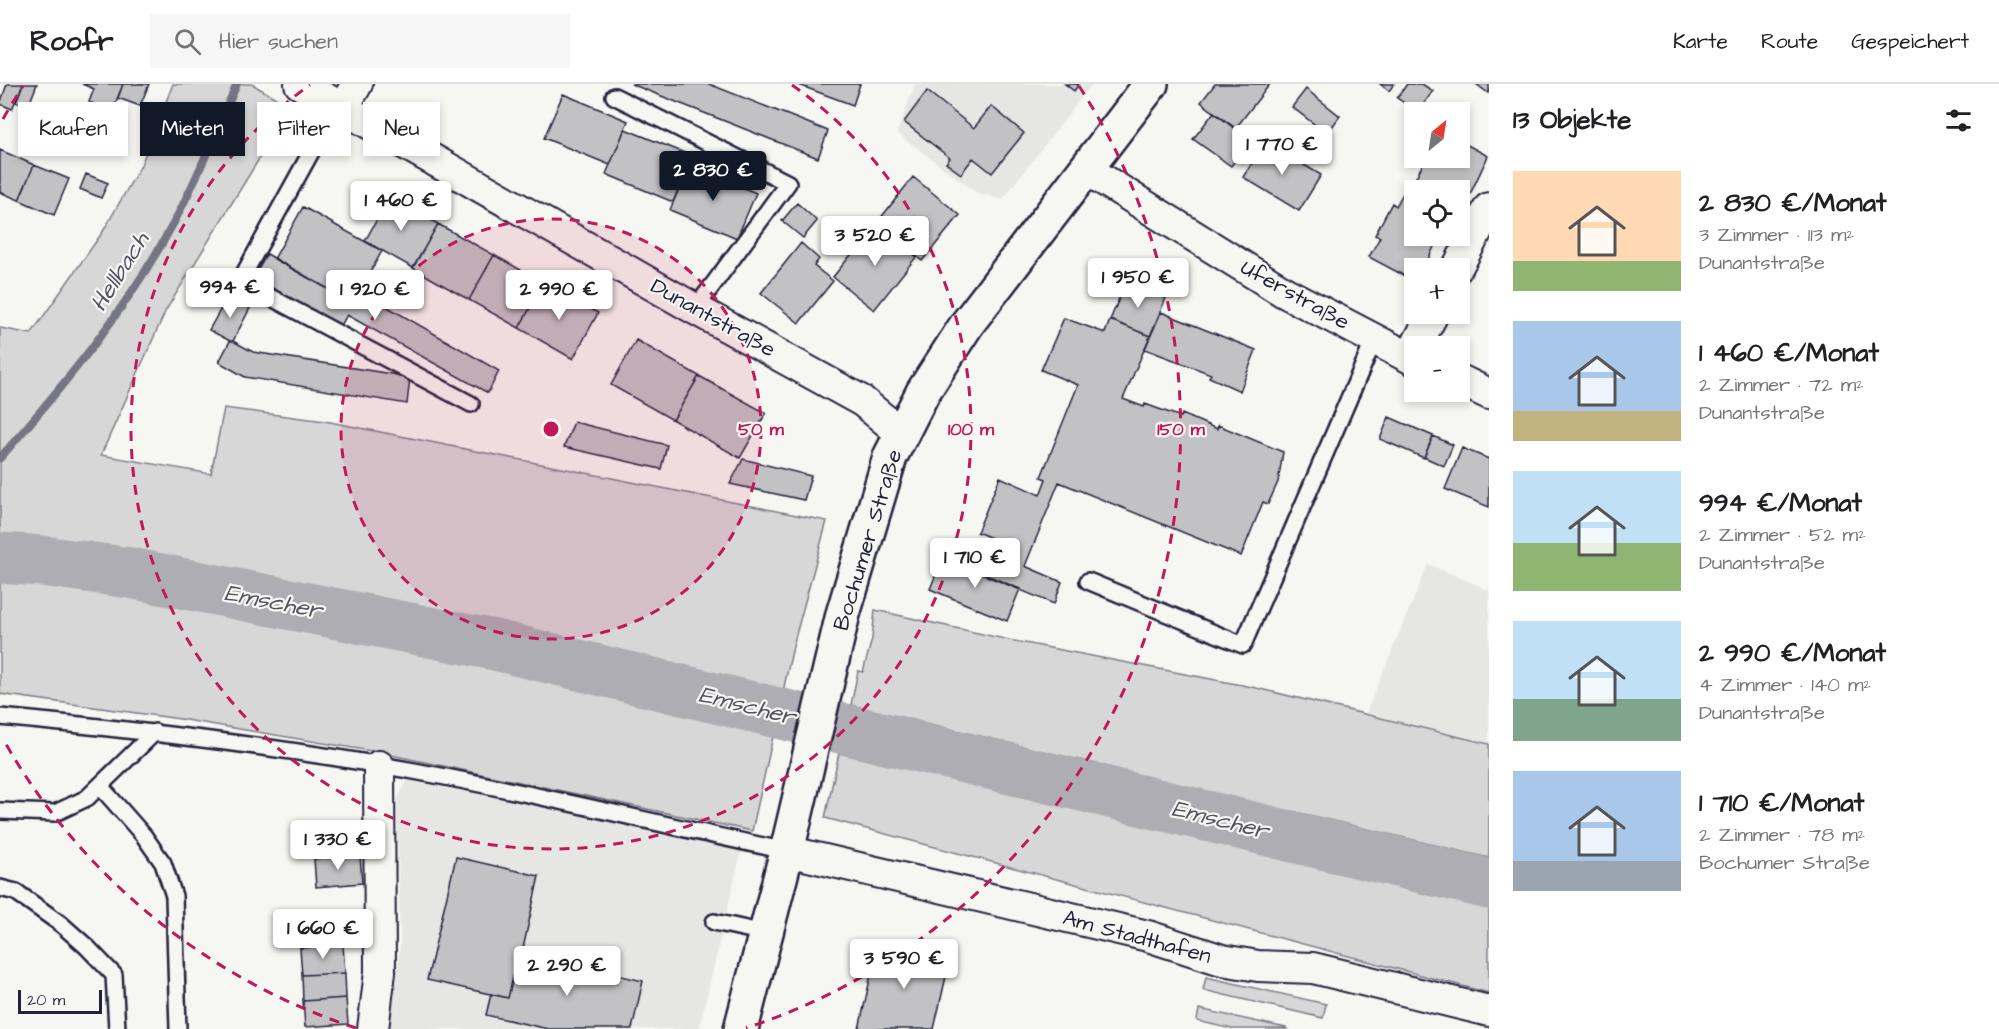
<!DOCTYPE html>
<html lang="de">
<head>
<meta charset="utf-8">
<style>
  :root { --surface:#fff; --page:#f6f6f6; --text:#202124; --muted:#757577; --line:#e0e0e0; --accent:#111827 }
  body { margin:0; font-family:"Architects Daughter",sans-serif; background:var(--page); color:var(--text); height:100vh; display:flex; flex-direction:column; font-size:22px; white-space:nowrap }
  * { box-sizing:border-box; margin:0 }
  p { font-size:20px; color:var(--muted) }
  .icon { flex:none; width:33px; height:33px; fill:none; stroke:currentColor; stroke-width:2; stroke-linecap:round; stroke-linejoin:round }
  .map { position:relative; flex:1; overflow:hidden }
  .details { display:flex; flex-direction:column; background:var(--surface); width:510px }
  .details>* { flex:none }
  .banner { position:absolute; left:18px; top:18px; width:570px; height:54px; display:flex; gap:12px }
  .needle { width:39px; rotate:30deg }
  .buttons { position:absolute; left:1404px; top:18px; display:grid; gap:12px }
  .buttons a { display:grid; place-items:center; width:66px; height:66px; border-radius:0px; background:var(--surface); box-shadow:0 3px 9px #0003; font-size:30px }
  .scale { position:absolute; left:18px; bottom:15px; width:84px; box-sizing:border-box; padding-left:6px; border:3px solid #22223b; border-top:0; font-size:16px; line-height:21px; white-space:nowrap; color:#22223b; -webkit-text-stroke:4px #f6f6f2; paint-order:stroke }
  .price { position:absolute; translate:-50% -51px; padding:0 14px; border-radius:6px; background:#fff; color:#222; font-size:20px; line-height:39px; filter:drop-shadow(0 2px 3px #0008) }
  .price::after { content:''; position:absolute; left:50%; top:36px; width:18px; height:14px; margin-left:-9px; background:inherit; clip-path:polygon(0 0,100% 0,50% 100%) }
  .price.current { background:var(--accent); color:#fff }
  ul { padding:0; list-style:none }
  li { display:flex; align-items:center; gap:18px; height:150px; padding:0 24px }
  li span { display:grid; place-items:center; flex:none; width:168px; height:120px; border-radius:0px; color:#555 }
  li>.icon { margin-inline-start:auto }
  span .icon { width:72px; height:72px; fill:#fffc; stroke-width:1 }
  li b { font-size:26px }
  h2 { display:flex; justify-content:space-between; align-items:center; height:72px; padding:0 24px; font-size:26px }
  .chip { padding:0 21px; border-radius:0px; background:var(--surface); box-shadow:0 3px 9px #0003; font-size:21px; line-height:54px }
  .chip.current { background:var(--accent); color:#fff }
  header { display:flex; align-items:center; gap:36px; box-sizing:border-box; height:84px; padding:0 30px; background:var(--surface); border-bottom:2px solid var(--line) }
  header strong { font-size:28px }
  nav { display:flex; gap:33px; margin-inline-start:auto; font-size:21px }
  .search { width:420px; height:54px; background:var(--page); display:flex; align-items:center; gap:15px; box-sizing:border-box; padding:0 21px; border-radius:0px; color:var(--muted); font-size:22px }
  main { display:flex; flex:1; min-height:0 }
  .map>svg:first-child { display:block }
  .built { fill:#e6e6e4 }
  .green { fill:#d7d7d7; stroke:#7c7c89; stroke-width:1.5 }
  .lines { fill:none; stroke-linecap:round; stroke-linejoin:round }
  .stream { stroke:#757583; stroke-width:8 }
  .river { stroke:#adadb3; stroke-width:51 }
  .building { fill:#c2c2c4; stroke:#22223b; stroke-width:1.5 }
  .service-casing { stroke:#22223b; stroke-width:20 }
  .minor-casing { stroke:#22223b; stroke-width:34 }
  .secondary-casing { stroke:#22223b; stroke-width:38 }
  .service { stroke:#f6f6f2; stroke-width:15 }
  .minor { stroke:#f6f6f2; stroke-width:30 }
  .secondary { stroke:#f6f6f2; stroke-width:33 }
  .ring { fill:none; stroke:#c2185b; stroke-width:3; stroke-dasharray:10 8 }
  .labels { text-anchor:middle; dominant-baseline:central; stroke-width:4.5; stroke-linejoin:round; paint-order:stroke }
  .street-label { font-size:22px; fill:#22223b; stroke:#f6f6f2 }
  .water-label { font-size:24px; font-style:italic; fill:#535365; stroke:#f6f6f2 }
  .centre { fill:#c2185b; stroke:#f6f6f2; stroke-width:3 }
  .ring-label { font-size:18px; text-anchor:middle; font-weight:bold; fill:#c2185b; stroke:#f6f6f2; stroke-width:4.5; stroke-linejoin:round; paint-order:stroke }
</style>
</head>
<body>
<header>
<strong>Roofr</strong>
<div class="search"><svg class="icon" aria-label="search" viewBox="0 0 24 24"><circle cx="10" cy="10" r="6"/><path d="M15 15l6 6"/></svg>Hier suchen</div>
<nav><a>Karte</a><a>Route</a><a>Gespeichert</a></nav>
</header>
<main>
<div class="map">
<svg width="1489" height="945" viewBox="0 0 1489 945">
  <rect width="100%" height="100%" fill="#f6f6f2"/>
  <filter id="ink" filterUnits="userSpaceOnUse"><feTurbulence type="fractalNoise" baseFrequency=".0167" numOctaves="2"/><feDisplacementMap in="SourceGraphic" scale="12" xChannelSelector="R" yChannelSelector="G"/><feConvolveMatrix kernelMatrix="1 2 1 2 8 2 1 2 1" color-interpolation-filters="sRGB"/></filter>
  <g filter="url(#ink)">
    <path class="built" d="M915,0H1092L1002,116L976,108L897,49Z
      M1428,480L1489,506V660L1366,629Z
      M408,696L742,764L699,945H390L400,862L397,715Z"/>
    <path class="green" d="M173,0H252L291,23L166,226L101,371L211,390L224,324L325,337L827,437L794,558L752,747L377,668L180,635L0,610V244L31,250L102,149L141,81Z
      M875,526L1009,556L1252,603L1489,660V774L1296,728L1221,714L1105,682L851,621L858,587L863,588L872,555Z
      M839,669L987,702L1489,824V909L825,734Z
      M1206,893L1326,920L1323,934L1203,906Z
      M1199,925L1286,944L1287,945H1232L1197,937Z"/>
    <g class="lines">
      <path class="stream" d="M0,374C65,300 125,228 173,140C197,96 216,47 237,0"/>
      <path class="river" d="M0,474L42,477L130,489L495,561L1489,800"/>
    </g>
    <path class="building" d="M7,0H23L12,25L0,20Z
      M23,0H37L28,23L16,18Z
      M82,0H123L112,28L89,18L94,5Z
      M123,0H149L140,22L118,14Z
      M631,0H709L828,47L818,74Z
      M796,0H860L853,21Z
      M1065,0H1079L1074,7Z
      M1215,0H1270L1235,45L1201,18Z
      M1380,0H1394L1389,7Z
      M1407,0H1422L1433,7L1418,28L1397,14Z
      M1476,0H1489V8L1488,9Z
      M1306,5L1340,32L1327,50L1292,23Z
      M927,7L974,44L991,22L1024,49L992,89L973,74L961,90L946,79L950,74L904,38Z
      M563,10L628,37L610,81L544,54Z
      M1214,28L1251,56L1231,82L1193,55Z
      M625,45L692,72L673,118L606,90Z
      M1460,57L1488,72L1466,119L1464,118L1461,124L1460,106H1428L1413,99L1426,74H1460Z
      M1266,58L1321,91L1299,127L1243,93Z
      M0,66L34,81L19,116L0,108Z
      M34,81L69,95L54,131L19,116Z
      M689,81L756,109L737,154L670,126Z
      M86,90L108,99L101,114L80,105Z
      M913,93L960,131L922,177L876,140Z
      M1410,97L1428,106H1414V152H1439L1424,184H1414V197L1369,173L1380,153L1375,151L1392,119L1396,122Z
      M390,112L438,140L413,184L365,157Z
      M797,119L817,137L803,154L782,137Z
      M303,123L382,167L353,219L274,175Z
      M438,140L494,171L469,216L413,184Z
      M876,140L917,172L874,226L833,193Z
      M801,159L819,175L814,182L833,197L799,239L761,209Z
      M267,170L353,219L360,207L499,287L488,309L347,231L340,243L253,195Z
      M494,171L544,199L519,244L469,216Z
      M1126,198L1166,214L1150,252L1110,236Z
      M544,199L598,229L573,275L519,244Z
      M228,212L250,224L233,257H230L209,246Z
      M1161,228L1256,266L1240,307L1209,293L1211,290L1145,265Z
      M1064,234L1105,249L1110,236L1150,252L1123,315L1144,323L1145,320L1181,333L1182,330L1217,345L1218,341L1283,368L1278,398L1268,420L1263,418L1241,472L1059,398L1025,482L1062,498L1054,520L987,492L1001,458L977,448L1000,393L1040,411L1046,395L1041,393L1078,301L1041,286Z
      M636,256L699,292L673,336L611,301Z
      M230,257H233L253,268L410,293L407,320L245,293L219,278Z
      M699,292L766,329L740,374L673,336Z
      M1389,333L1433,352L1424,374L1380,355Z
      M574,338L667,361L661,385L564,363Z
      M1433,352L1453,361L1444,382L1424,373Z
      M1462,364L1489,375V423L1445,405Z
      M743,375L811,392L804,416L730,400Z
      M943,473L1020,505L1007,537L930,505Z
      M358,742L360,772L314,775L312,745Z
      M360,772L362,799L316,803L314,775Z
      M456,773L539,792L522,869L519,868L508,914L427,896Z
      M341,832L343,861L300,864L298,835Z
      M878,859L950,875L934,945H859Z
      M343,861L345,889L302,891L300,864Z
      M519,868L643,897L632,945H548L486,931L491,910L508,914Z
      M345,889L346,914L303,917L302,891Z
      M346,914L348,940L305,943L303,917Z"/>
    <g class="lines">
      <g class="service-casing">
        <path id="service" d="M614,12L788,99L695,225
          M337,21L240,197L471,320
          M1088,497L1243,561L1374,256
          M0,633C138,646 277,662 414,687C539,710 662,741 787,767
          M100,702L144,752L163,779L174,812L178,945
          M0,727L55,729L87,714L155,648
          M0,804L16,808L61,840L87,863L114,891L117,945
          M714,838L765,849"/>
      </g>
      <g class="minor-casing">
        <path id="minor" d="M300,0L695,225L862,317L902,350
          M343,24L357,0
          M1086,85L1284,208L1414,276
          M1457,184L1489,124
          M1416,262L1433,230
          M1460,296L1489,310
          M787,767L1148,852L1222,876L1258,882L1313,884L1489,927
          M373,945L380,888L379,682"/>
      </g>
      <g class="secondary-casing">
        <path id="secondary" d="M741,945L787,767L843,530L890,373L923,308L967,240L1151,0"/>
      </g>
      <use href="#service" class="service"/>
      <use href="#minor" class="minor"/>
      <use href="#secondary" class="secondary"/>
    </g>
  </g>
  <circle cx="551" cy="345" r="210" fill="#c2185b" fill-opacity=".12"/>
  <g class="ring">
    <circle cx="551" cy="345" r="210"/>
    <path d="M792 1A420 420 0 1 1 310 1"/>
    <path d="M356 944A630 630 0 0 1 3 655M3 35A630 630 0 0 1 23 2M1079 2A630 630 0 0 1 746 944"/>
  </g>
  <g class="labels">
    <g class="street-label">
      <text transform="translate(1295 211) rotate(29)">Uferstraße</text>
      <text transform="translate(713 234) rotate(29)">Dunantstraße</text>
      <text transform="translate(868 456) rotate(-73)">Bochumer Straße</text>
      <text transform="translate(1137 853) rotate(15)">Am Stadthafen</text>
    </g>
    <g class="water-label">
      <text transform="translate(120 188) rotate(-58)">Hellbach</text>
      <text transform="translate(273 518) rotate(11)">Emscher</text>
      <text transform="translate(747 622) rotate(14)">Emscher</text>
      <text transform="translate(1220 736) rotate(14)">Emscher</text>
    </g>
  </g>
  <circle cx="551" cy="345" r="9" class="centre"/>
  <g class="ring-label">
    <text x="761" y="351">50 m</text>
    <text x="971" y="351">100 m</text>
    <text x="1181" y="351">150 m</text>
  </g>
</svg>
<div class="buttons">
<a><svg class="needle" viewBox="-14 -14 28 28"><path d="M0-13l5 13h-10z" fill="#e53935"/><path d="M0 13l5-13h-10z" fill="#757577"/></svg></a>
<a><svg class="icon" aria-label="locate" viewBox="0 0 24 24"><circle cx="12" cy="12" r="6"/><path d="M12 2v4M12 18v4M2 12h4M18 12h4"/></svg></a>
<a>+</a>
<a>−</a>
</div>
<div class="scale">20 m</div>
<b class="price" style="left:1282px;top:92px">1 770 €</b>
<b class="price current" style="left:713px;top:118px">2 830 €</b>
<b class="price" style="left:401px;top:148px">1 460 €</b>
<b class="price" style="left:875px;top:183px">3 520 €</b>
<b class="price" style="left:1138px;top:225px">1 950 €</b>
<b class="price" style="left:230px;top:235px">994 €</b>
<b class="price" style="left:375px;top:237px">1 920 €</b>
<b class="price" style="left:559px;top:237px">2 990 €</b>
<b class="price" style="left:975px;top:505px">1 710 €</b>
<b class="price" style="left:338px;top:787px">1 330 €</b>
<b class="price" style="left:323px;top:876px">1 660 €</b>
<b class="price" style="left:904px;top:906px">3 590 €</b>
<b class="price" style="left:567px;top:913px">2 290 €</b>
<div class="banner">
<a class="chip">Kaufen</a>
<a class="chip current">Mieten</a>
<a class="chip">Filter</a>
<a class="chip">Neu</a>
</div>
</div>
<section class="details">
<h2>13 Objekte<svg class="icon" aria-label="filters" viewBox="0 0 24 24"><path d="M4 7h16M4 17h16"/><circle cx="9" cy="7" r="2"/><circle cx="15" cy="17" r="2"/></svg></h2>
<ul>
<li><span style="background:linear-gradient(#ffd9b3 75%,#8fb573 0)"><svg class="icon" aria-label="home" viewBox="0 0 24 24"><path d="M3 11l9-7 9 7M6 9v11h12V9"/></svg></span><div><b>2 830 €/Monat</b><p>3 Zimmer · 113 m²</p><p>Dunantstraße</p></div></li>
<li><span style="background:linear-gradient(#a9c7e8 75%,#c2b280 0)"><svg class="icon" aria-label="home" viewBox="0 0 24 24"><path d="M3 11l9-7 9 7M6 9v11h12V9"/></svg></span><div><b>1 460 €/Monat</b><p>2 Zimmer · 72 m²</p><p>Dunantstraße</p></div></li>
<li><span style="background:linear-gradient(#bfe0f5 60%,#8fb573 0)"><svg class="icon" aria-label="home" viewBox="0 0 24 24"><path d="M3 11l9-7 9 7M6 9v11h12V9"/></svg></span><div><b>994 €/Monat</b><p>2 Zimmer · 52 m²</p><p>Dunantstraße</p></div></li>
<li><span style="background:linear-gradient(#bfe0f5 65%,#7fa58c 0)"><svg class="icon" aria-label="home" viewBox="0 0 24 24"><path d="M3 11l9-7 9 7M6 9v11h12V9"/></svg></span><div><b>2 990 €/Monat</b><p>4 Zimmer · 140 m²</p><p>Dunantstraße</p></div></li>
<li><span style="background:linear-gradient(#a9c7e8 75%,#9aa5b1 0)"><svg class="icon" aria-label="home" viewBox="0 0 24 24"><path d="M3 11l9-7 9 7M6 9v11h12V9"/></svg></span><div><b>1 710 €/Monat</b><p>2 Zimmer · 78 m²</p><p>Bochumer Straße</p></div></li>
</ul>
</section>
</main>
</body>
</html>
